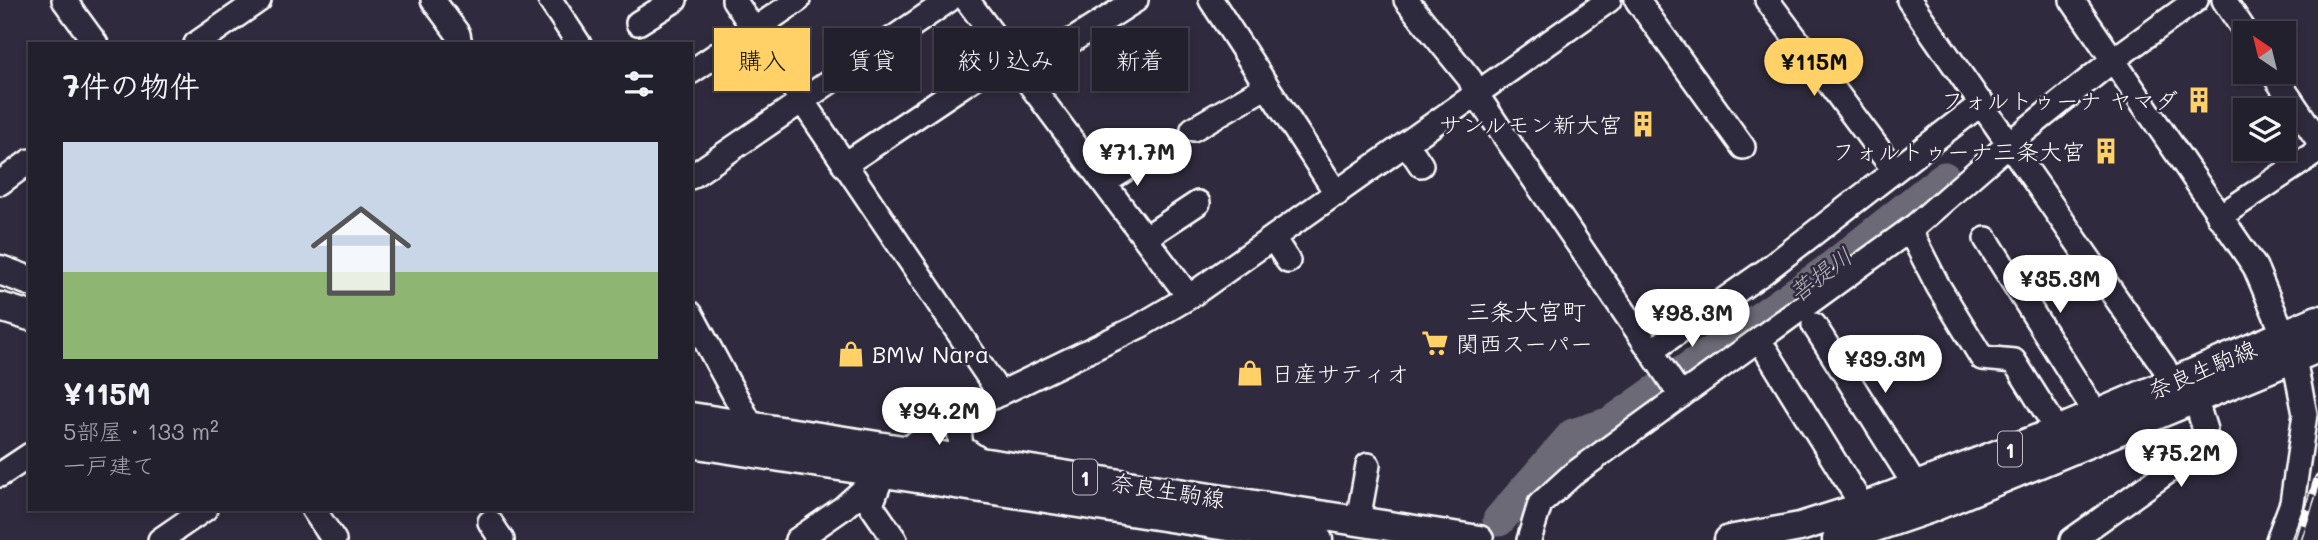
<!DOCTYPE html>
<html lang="ja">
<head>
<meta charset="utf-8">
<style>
  :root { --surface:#23202e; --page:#2f2d3a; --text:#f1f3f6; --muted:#a3a3aa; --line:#403e4a; --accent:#ffd166 }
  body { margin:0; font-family:Mali,"Klee One",sans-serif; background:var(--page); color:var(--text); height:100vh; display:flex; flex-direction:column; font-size:26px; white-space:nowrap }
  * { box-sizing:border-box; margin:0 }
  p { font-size:23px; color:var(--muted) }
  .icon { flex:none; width:38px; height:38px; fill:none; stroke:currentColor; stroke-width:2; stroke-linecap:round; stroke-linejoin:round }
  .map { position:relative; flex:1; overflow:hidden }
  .side { position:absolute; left:28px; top:42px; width:665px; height:469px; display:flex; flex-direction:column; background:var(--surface); border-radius:0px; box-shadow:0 4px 10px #0003,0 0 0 2px var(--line) }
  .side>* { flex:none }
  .guide { position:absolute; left:714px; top:28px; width:665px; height:63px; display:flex; gap:14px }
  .needle { width:46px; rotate:325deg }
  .tools { position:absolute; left:2233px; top:21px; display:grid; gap:14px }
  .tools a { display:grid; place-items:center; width:63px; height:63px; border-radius:0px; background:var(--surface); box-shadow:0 4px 10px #0003,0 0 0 2px var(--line); font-size:35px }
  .price { position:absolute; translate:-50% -60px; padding:0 16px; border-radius:24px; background:#fff; color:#222; font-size:23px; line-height:46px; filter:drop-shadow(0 2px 4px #0008) }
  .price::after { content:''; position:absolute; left:50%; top:42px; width:21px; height:16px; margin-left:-10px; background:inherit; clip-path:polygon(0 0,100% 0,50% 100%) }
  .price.current { background:var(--accent); color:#111 }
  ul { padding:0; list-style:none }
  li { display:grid; align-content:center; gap:14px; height:371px; padding:0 35px }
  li+li { border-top:2px solid var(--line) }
  li span { display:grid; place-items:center; height:217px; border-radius:0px; color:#555 }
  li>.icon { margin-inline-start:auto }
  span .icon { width:126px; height:126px; fill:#fffc; stroke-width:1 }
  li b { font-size:30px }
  h2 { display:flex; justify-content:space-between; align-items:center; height:84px; padding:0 35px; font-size:30px }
  .pill { padding:0 24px; border-radius:0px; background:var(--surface); box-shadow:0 4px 10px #0003,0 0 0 2px var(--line); font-size:24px; line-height:63px }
  .pill.current { background:var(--accent); color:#111 }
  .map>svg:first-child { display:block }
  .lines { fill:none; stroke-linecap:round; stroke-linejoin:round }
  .river { stroke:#6d6a77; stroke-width:33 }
  .minor-casing { stroke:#fff; stroke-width:28 }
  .major-casing { stroke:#fff; stroke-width:33 }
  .minor { stroke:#2f2a3d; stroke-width:23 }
  .major { stroke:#2f2a3d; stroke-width:28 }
  .rail-casing { stroke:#fff; stroke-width:8 }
  .rail { stroke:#2f2a3d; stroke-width:5; stroke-dasharray:16; stroke-linecap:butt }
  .labels { text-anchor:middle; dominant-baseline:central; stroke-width:5; stroke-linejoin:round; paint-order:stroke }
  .shield { fill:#2f2a3d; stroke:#c1bfc5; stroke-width:2 }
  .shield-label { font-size:21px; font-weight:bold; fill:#fff }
  .poi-label { font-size:23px; fill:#fff; stroke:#2f2a3d; text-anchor:end }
  .street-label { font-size:23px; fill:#fff; stroke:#2f2a3d }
  .water-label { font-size:24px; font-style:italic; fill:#b6b4bb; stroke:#2f2a3d }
  .neighbourhood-label { font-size:24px; fill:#fff; stroke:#2f2a3d }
</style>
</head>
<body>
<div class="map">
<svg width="2318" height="540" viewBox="0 0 2318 540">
  <rect width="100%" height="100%" fill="#2f2a3d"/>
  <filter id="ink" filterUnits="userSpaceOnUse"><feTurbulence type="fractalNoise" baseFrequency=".0143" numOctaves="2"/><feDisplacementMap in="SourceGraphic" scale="14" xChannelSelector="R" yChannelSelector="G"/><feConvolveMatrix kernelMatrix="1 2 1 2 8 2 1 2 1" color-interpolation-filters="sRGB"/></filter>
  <g filter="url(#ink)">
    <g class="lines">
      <path class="river" d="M1499,520L1573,435L1611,423L1826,272L1944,178"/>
      <g class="minor-casing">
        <path id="minor" d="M64,0L96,44
          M433,0L458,34L460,44
          M550,0L579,44
          M734,0L1000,394
          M967,0L1189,297
          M1211,0L1337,194
          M1406,0L1470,79L1476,94L1651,351L1764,272L1982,103
          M1637,0L1743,147
          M1767,0L1894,170
          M1909,0L2164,367L2170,381
          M2072,0L2255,267L2294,359L2305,414L2292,503L2278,540
          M2224,0L2246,33
          M638,23L675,0
          M196,44L259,0
          M691,72L798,0
          M2272,72L2318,140
          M1021,73L1136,0
          M1193,129L1267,86
          M1407,144L1421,165
          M844,165L1008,55
          M691,177L949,0
          M0,183L30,161
          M1104,183L1147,156
          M2219,217L2318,151
          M1145,238L1198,203
          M1273,238L1288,261
          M1986,239L2097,415
          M1915,241L1938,286L1982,358L2014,361L2058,431
          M691,314L752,427
          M1814,325L1916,487
          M1651,351L1681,396
          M1767,352L1863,507
          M968,409L959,429L961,447L983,462
          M0,475L30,455
          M882,476L871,505L895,540
          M313,509L334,540
          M1358,520L1368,465
          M490,522L502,540
          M160,540L205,509
          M797,540L843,508L937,424L1140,326L1189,297L1609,0
          M1529,540L1540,504L1572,475L1916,225L2011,142L2113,60L2196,0
          M2072,540L2198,450L2205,430L2195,398"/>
      </g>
      <g class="major-casing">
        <path id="major" d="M0,270L30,281
          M0,307L30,316
          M691,417L1479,540
          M691,443L1318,540
          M1729,540L1800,527L1863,507L2058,431L2318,320
          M1837,540L1928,509L2318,348"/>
      </g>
      <use href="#minor" class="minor"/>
      <use href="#major" class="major"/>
      <g class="rail-casing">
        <path id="rail" d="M2298,540L2318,478"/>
      </g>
      <use href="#rail" class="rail"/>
    </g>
  </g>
  <defs>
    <g id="building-bare" transform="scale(2.1)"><path d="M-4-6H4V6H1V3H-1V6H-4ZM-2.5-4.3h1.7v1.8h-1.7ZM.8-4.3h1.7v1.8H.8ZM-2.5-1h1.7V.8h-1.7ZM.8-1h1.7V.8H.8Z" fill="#ffd166" stroke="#2f2a3d" stroke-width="2.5" paint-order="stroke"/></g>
    <g id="supermarket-bare" transform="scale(2.1)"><path d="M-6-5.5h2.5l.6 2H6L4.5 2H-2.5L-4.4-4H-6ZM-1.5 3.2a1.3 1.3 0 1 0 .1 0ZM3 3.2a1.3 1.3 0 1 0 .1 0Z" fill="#ffd166" stroke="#2f2a3d" stroke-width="2.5" paint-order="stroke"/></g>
    <g id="shop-bare" transform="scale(2.1)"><path d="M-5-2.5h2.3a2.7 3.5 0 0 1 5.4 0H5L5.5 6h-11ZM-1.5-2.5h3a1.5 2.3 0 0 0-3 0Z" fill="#ffd166" stroke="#2f2a3d" stroke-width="2.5" paint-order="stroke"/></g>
  </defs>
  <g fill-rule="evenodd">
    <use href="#building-bare" x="2199" y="100"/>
    <use href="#building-bare" x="1643" y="124"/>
    <use href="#building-bare" x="2106" y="151"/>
    <use href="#supermarket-bare" x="1435" y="343"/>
    <use href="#shop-bare" x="851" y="354"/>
    <use href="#shop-bare" x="1250" y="373"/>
  </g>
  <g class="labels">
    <g class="shield">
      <rect x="1998" y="431.5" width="24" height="35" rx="5"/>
      <rect x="1073" y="459.5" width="24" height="35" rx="5"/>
    </g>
    <g class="shield-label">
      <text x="2010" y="449">1</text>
      <text x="1085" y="477">1</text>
    </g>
    <g class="poi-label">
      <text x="2178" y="100">フォルトゥーナ ヤマダ</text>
      <text x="1622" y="124">サンルモン新大宮</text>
      <text x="2085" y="151">フォルトゥーナ三条大宮</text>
      <text x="1456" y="343" text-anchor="start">関西スーパー</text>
      <text x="872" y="354" text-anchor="start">BMW Nara</text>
      <text x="1271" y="373" text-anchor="start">日産サティオ</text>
    </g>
    <g class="street-label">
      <text transform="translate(2202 369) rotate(-23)">奈良生駒線</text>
      <text transform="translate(1168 490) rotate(9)">奈良生駒線</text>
    </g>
    <g class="water-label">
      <text transform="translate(1820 274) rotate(-37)">菩提川</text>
    </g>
    <g class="neighbourhood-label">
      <text x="1526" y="310">三条大宮町</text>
    </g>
  </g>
</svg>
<div class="tools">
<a><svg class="needle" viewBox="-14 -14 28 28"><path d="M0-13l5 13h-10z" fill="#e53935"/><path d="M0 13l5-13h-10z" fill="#a3a3aa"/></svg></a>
<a><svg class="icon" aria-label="layers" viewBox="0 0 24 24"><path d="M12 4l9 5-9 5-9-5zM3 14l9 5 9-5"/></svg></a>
</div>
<b class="price current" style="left:1814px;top:98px">¥115M</b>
<b class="price" style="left:1137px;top:188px">¥71.7M</b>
<b class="price" style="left:2060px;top:315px">¥35.3M</b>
<b class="price" style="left:1692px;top:349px">¥98.3M</b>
<b class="price" style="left:1885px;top:395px">¥39.3M</b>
<b class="price" style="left:939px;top:447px">¥94.2M</b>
<b class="price" style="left:2181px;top:489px">¥75.2M</b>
<div class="guide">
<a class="pill current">購入</a>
<a class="pill">賃貸</a>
<a class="pill">絞り込み</a>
<a class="pill">新着</a>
</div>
<section class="side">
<h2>7件の物件<svg class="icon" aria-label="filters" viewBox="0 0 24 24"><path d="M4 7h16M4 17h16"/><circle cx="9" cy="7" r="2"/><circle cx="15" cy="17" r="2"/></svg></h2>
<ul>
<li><span style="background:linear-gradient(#c9d6e8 60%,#8fb573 0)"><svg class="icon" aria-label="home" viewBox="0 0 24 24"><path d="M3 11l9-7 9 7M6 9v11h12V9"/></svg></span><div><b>¥115M</b><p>5部屋 · 133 m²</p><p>一戸建て</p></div></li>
</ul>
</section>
</div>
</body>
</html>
